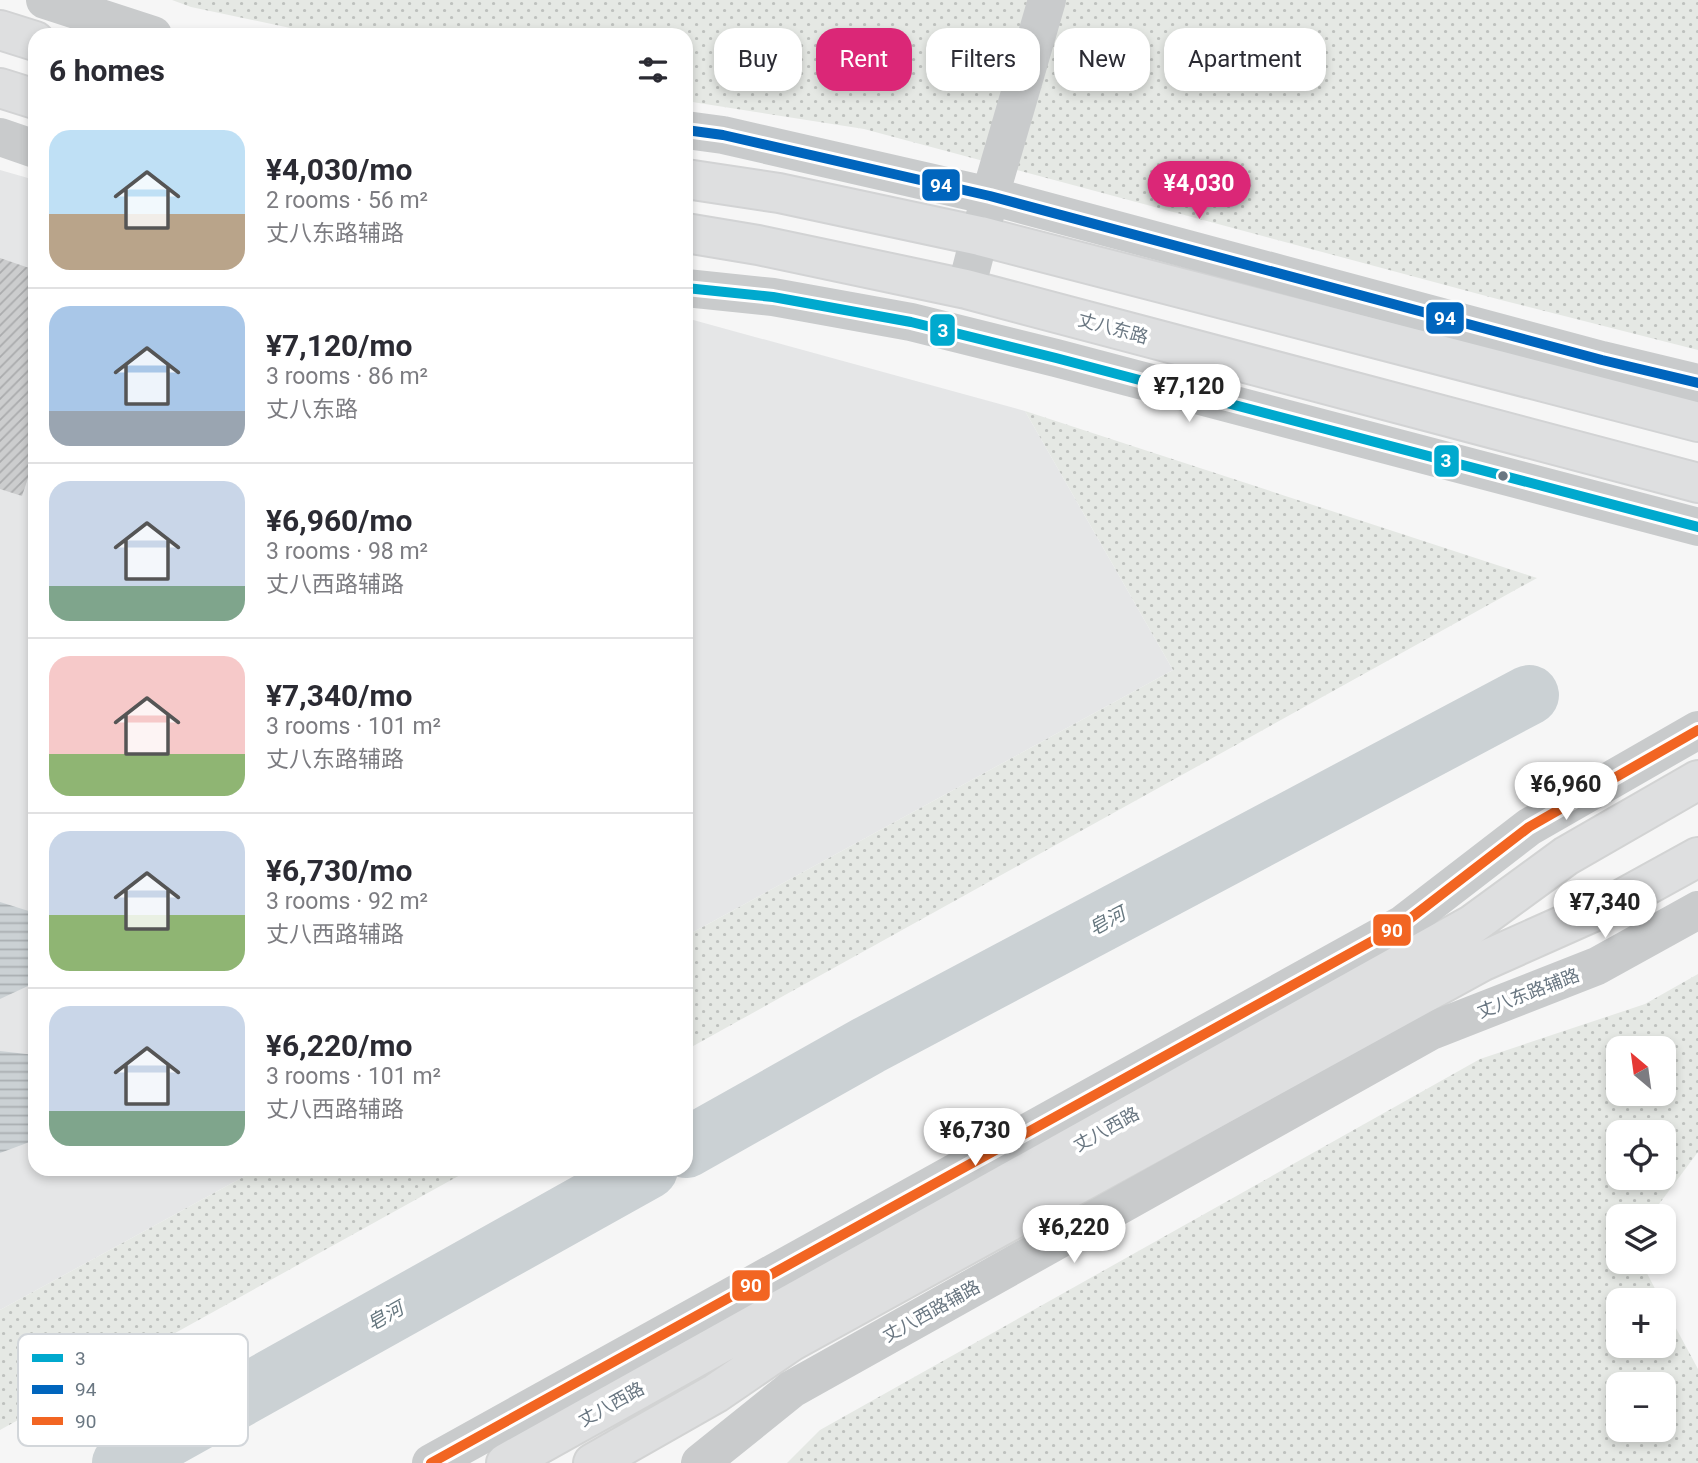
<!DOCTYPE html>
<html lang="en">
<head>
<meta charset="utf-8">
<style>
  :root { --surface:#fff; --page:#f7f7f7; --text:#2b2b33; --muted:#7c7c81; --line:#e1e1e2; --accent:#db2777 }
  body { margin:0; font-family:Roboto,"Noto Sans SC",sans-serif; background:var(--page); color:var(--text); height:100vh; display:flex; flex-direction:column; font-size:26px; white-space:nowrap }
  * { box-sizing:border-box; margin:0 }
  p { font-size:23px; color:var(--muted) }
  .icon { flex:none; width:38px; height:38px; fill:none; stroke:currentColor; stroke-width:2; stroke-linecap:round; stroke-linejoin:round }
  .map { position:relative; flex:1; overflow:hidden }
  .side { position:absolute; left:28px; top:28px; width:665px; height:1148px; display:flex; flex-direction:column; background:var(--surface); border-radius:21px; box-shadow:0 4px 10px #0003 }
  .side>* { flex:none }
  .guide { position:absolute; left:714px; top:28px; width:665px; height:63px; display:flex; gap:14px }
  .needle { width:46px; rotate:331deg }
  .controls { position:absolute; left:1606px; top:1036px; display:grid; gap:14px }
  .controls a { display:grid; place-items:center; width:70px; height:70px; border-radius:14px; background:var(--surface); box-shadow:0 4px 10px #0003; font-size:35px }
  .price { position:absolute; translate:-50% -60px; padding:0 16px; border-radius:24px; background:#fff; color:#222; font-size:23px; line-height:46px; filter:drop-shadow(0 2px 4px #0008) }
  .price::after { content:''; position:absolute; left:50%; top:42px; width:21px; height:16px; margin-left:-10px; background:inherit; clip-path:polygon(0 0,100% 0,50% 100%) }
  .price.active { background:var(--accent); color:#fff }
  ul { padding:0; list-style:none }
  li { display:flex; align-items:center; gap:21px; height:175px; padding:0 21px }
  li+li { border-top:2px solid var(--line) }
  li span { display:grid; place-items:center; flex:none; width:196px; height:140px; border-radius:21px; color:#555 }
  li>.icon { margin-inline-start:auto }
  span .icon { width:84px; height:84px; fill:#fffc; stroke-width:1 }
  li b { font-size:30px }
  h2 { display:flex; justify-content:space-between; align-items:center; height:84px; padding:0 21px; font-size:30px }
  .tag { padding:0 24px; border-radius:21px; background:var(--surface); box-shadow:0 4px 10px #0003; font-size:24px; line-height:63px }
  .tag.active { background:var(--accent); color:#fff }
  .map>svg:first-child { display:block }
  .built { fill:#e5e6e7 }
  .grass { fill:url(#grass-dots); fill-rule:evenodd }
  .water { fill:url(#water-rules) }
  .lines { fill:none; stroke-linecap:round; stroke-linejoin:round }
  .river { stroke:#cbd1d4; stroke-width:60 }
  .building { fill:url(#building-hatch) }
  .secondary-casing { stroke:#d2d3d3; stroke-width:42 }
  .primary-casing { stroke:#d2d3d4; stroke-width:42 }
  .minor { stroke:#c9cbcc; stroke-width:38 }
  .secondary { stroke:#dedfe0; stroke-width:38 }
  .primary { stroke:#dedfe0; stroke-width:38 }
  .bus-1-casing { stroke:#fff; stroke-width:16 }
  .bus-2-casing { stroke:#fff; stroke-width:16 }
  .bus-3-casing { stroke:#fff; stroke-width:16 }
  .bus-1 { stroke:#00a9ce; stroke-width:10 }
  .bus-2 { stroke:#0065bd; stroke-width:10 }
  .bus-3 { stroke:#f26522; stroke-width:10 }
  .bus-dot { fill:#6a7782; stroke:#fff; stroke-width:2.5 }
  .labels { text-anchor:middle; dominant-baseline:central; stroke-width:7; stroke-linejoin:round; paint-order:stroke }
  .street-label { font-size:18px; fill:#6a7782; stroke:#fff }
  .water-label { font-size:19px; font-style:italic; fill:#66777f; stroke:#fff }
  .key { fill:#fff; stroke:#d2d6da; stroke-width:2 }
  .key-label { font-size:19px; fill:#6a7782 }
  .line-badge { stroke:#fff; stroke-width:2.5 }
  .badge-label { font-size:19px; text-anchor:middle; font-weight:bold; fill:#fff }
</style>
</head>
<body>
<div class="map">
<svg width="1698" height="1463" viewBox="0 0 1698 1463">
  <defs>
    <pattern id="grass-dots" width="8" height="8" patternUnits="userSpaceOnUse" patternTransform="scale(1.75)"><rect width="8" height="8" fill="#e5e8e4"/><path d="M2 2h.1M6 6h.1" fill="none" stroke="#bec1be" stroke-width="1.8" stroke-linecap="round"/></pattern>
    <pattern id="water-rules" width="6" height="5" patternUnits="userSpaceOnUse" patternTransform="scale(1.75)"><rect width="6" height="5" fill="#cbd1d4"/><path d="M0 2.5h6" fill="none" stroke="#a9aeb1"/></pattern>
    <pattern id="building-hatch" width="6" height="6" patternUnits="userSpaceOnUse" patternTransform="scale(1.75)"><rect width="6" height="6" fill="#cccdce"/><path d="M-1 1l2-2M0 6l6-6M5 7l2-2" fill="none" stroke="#aaabad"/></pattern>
  </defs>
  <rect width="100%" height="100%" fill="#f6f6f6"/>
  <path class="built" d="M0,170L35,180V1169H258L0,1310Z
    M686,318L1025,411L1173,670L686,936Z"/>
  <path class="grass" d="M172,0H1698V350L1501,300L864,129L686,101V35H323L191,7Z
    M1025,411L1537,578L686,1050V936L1173,670Z
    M1698,974V1152L1650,1216H1619V1262H1641L1661,1300H1619V1346H1664V1306L1698,1369V1463H787L820,1430L1480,1059L1645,1004ZM1619,1048H1664V1094H1619ZM1619,1132H1664V1178H1619ZM1619,1384H1664V1430H1619Z
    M258,1169H471L0,1430V1310Z"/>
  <path class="water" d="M0,902L35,913V990L28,986L0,999Z
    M0,1051L35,1055V1140L0,1153Z"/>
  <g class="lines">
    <path class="river" d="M686,1148L869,1045L1529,695
      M122,1463L648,1169"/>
  </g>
  <path class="building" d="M0,258L35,270V457L22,496L0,489Z"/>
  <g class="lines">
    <g class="secondary-casing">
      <path id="secondary" d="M506,1463L1473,924L1566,856L1698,780
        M593,1463L716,1393L792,1341L1481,962L1620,900L1698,857"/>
    </g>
    <g class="primary-casing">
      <path id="primary" d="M0,30L35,41
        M0,88L35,99
        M686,179L779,193L980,236L1698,422
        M686,233L758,245L966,289L1698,483"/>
    </g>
    <path class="minor" d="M45,0L153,35
      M686,130L723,135L990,196L1602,360L1698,383
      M0,137L35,149
      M686,288L773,297L911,322L1056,358L1698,527
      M966,289L990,196L1047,0
      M431,1463L1403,924L1529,827L1698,730
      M700,1463L792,1389L1431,1031L1597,966L1698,910"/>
    <use href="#secondary" class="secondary"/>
    <use href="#primary" class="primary"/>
    <g class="bus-1-casing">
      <path id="bus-1" d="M686,288L773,297L911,322L1056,358L1698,527"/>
    </g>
    <g class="bus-2-casing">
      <path id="bus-2" d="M686,130L723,135L990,196L1602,360L1698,383"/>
    </g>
    <g class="bus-3-casing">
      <path id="bus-3" d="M431,1463L1403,924L1529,827L1698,730"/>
    </g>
    <use href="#bus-1" class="bus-1"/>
    <use href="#bus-2" class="bus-2"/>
    <use href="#bus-3" class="bus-3"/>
  </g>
  <circle class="bus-dot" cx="1503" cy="476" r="6"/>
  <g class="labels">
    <g class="street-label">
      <text transform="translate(1113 328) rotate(15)">丈八东路</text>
      <text transform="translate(1528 993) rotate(-21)">丈八东路辅路</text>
      <text transform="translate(1106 1129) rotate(-29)">丈八西路</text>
      <text transform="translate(931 1311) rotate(-29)">丈八西路辅路</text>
      <text transform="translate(611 1404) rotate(-29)">丈八西路</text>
    </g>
    <g class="water-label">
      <text transform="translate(1107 921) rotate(-28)">皂河</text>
      <text transform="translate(385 1316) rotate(-29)">皂河</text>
    </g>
  </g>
  <rect x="18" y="1334" width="230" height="112" rx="10" class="key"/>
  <rect x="32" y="1354" width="31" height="8" fill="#00a9ce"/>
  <rect x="32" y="1385" width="31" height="9" fill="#0065bd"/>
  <rect x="32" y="1417" width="31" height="8" fill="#f26522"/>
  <g class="key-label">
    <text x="75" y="1365">3</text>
    <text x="75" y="1396">94</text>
    <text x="75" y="1428">90</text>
  </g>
  <g class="line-badge">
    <rect x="921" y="168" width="40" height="34" rx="7" fill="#0065bd"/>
    <rect x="1425" y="301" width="40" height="34" rx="7" fill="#0065bd"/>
    <rect x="929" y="313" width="27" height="34" rx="7" fill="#00a9ce"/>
    <rect x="1433" y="444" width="27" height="34" rx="7" fill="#00a9ce"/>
    <rect x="1372" y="913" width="40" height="34" rx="7" fill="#f26522"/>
    <rect x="731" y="1269" width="40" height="33" rx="7" fill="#f26522"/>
  </g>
  <g class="badge-label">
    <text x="941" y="192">94</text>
    <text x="1445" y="325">94</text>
    <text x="943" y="337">3</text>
    <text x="1446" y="467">3</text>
    <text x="1392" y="937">90</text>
    <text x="751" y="1292">90</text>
  </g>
</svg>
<div class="controls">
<a><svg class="needle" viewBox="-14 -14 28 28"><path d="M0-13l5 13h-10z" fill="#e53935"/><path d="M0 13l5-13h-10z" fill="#7c7c81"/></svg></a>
<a><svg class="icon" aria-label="locate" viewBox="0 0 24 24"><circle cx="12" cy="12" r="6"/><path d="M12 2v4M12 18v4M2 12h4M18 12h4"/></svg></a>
<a><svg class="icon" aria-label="layers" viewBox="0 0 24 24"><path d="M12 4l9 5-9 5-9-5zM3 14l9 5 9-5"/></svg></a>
<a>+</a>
<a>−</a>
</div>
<b class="price active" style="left:1199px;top:221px">¥4,030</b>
<b class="price" style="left:1189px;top:424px">¥7,120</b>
<b class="price" style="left:1566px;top:822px">¥6,960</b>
<b class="price" style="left:1605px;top:940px">¥7,340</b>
<b class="price" style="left:975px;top:1168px">¥6,730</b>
<b class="price" style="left:1074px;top:1265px">¥6,220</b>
<div class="guide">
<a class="tag">Buy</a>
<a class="tag active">Rent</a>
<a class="tag">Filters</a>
<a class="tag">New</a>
<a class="tag">Apartment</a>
</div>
<section class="side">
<h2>6 homes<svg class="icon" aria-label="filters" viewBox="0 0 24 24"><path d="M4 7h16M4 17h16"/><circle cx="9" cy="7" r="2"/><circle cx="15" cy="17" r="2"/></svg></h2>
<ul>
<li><span style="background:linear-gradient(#bfe0f5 60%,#b9a48a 0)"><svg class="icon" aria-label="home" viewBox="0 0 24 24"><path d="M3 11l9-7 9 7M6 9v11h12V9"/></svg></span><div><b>¥4,030/mo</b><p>2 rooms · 56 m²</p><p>丈八东路辅路</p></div></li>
<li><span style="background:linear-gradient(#a9c7e8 75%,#9aa5b1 0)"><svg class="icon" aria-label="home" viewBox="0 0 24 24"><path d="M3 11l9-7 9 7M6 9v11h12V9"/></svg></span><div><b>¥7,120/mo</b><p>3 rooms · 86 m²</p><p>丈八东路</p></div></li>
<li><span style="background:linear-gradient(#c9d6e8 75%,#7fa58c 0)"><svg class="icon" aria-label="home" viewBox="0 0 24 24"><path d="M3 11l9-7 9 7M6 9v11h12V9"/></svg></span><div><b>¥6,960/mo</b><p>3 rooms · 98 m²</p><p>丈八西路辅路</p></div></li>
<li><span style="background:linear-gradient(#f6c9c9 70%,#8fb573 0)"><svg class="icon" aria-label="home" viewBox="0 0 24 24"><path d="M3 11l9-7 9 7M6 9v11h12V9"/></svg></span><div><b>¥7,340/mo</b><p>3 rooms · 101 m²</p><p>丈八东路辅路</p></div></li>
<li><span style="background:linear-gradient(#c9d6e8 60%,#8fb573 0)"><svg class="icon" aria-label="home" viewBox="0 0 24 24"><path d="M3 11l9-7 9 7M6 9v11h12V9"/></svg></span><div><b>¥6,730/mo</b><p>3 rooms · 92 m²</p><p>丈八西路辅路</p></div></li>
<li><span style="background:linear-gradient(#c9d6e8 75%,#7fa58c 0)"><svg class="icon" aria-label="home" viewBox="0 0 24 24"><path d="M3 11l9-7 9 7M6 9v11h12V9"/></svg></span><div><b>¥6,220/mo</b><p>3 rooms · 101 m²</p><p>丈八西路辅路</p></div></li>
</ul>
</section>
</div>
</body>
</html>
